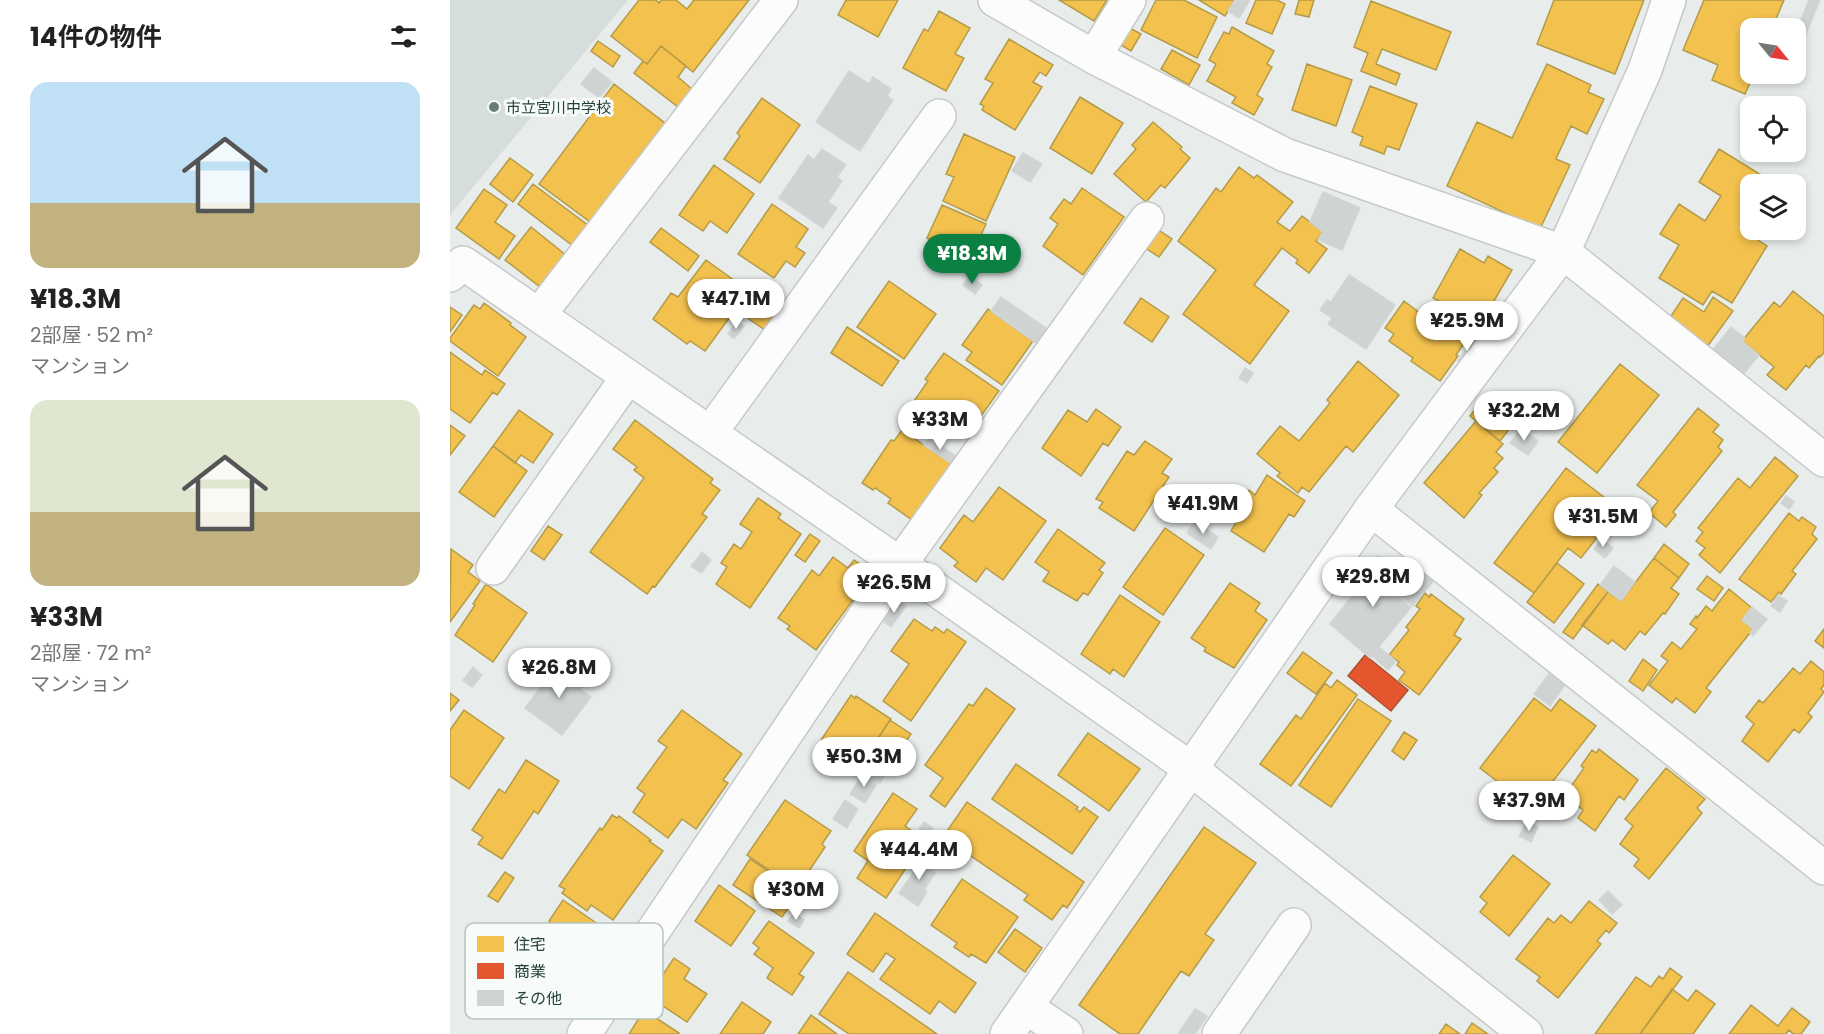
<!DOCTYPE html>
<html lang="ja">
<head>
<meta charset="utf-8">
<style>
  :root { --surface:#fff; --page:#f2f2f2; --text:#222; --muted:#767676; --accent:#0b8043 }
  body { margin:0; font-family:Poppins,"Noto Sans JP",sans-serif; background:var(--page); color:var(--text); height:100vh; display:flex; flex-direction:column; font-size:22px; white-space:nowrap }
  * { box-sizing:border-box; margin:0 }
  p { font-size:20px; color:var(--muted) }
  .icon { flex:none; width:33px; height:33px; fill:none; stroke:currentColor; stroke-width:2; stroke-linecap:round; stroke-linejoin:round }
  .map { position:relative; flex:1; overflow:hidden }
  .sheet { display:flex; flex-direction:column; background:var(--surface); width:450px }
  .sheet>* { flex:none }
  .needle { width:39px; rotate:120deg }
  .buttons { position:absolute; left:1290px; top:18px; display:grid; gap:12px }
  .buttons a { display:grid; place-items:center; width:66px; height:66px; border-radius:12px; background:var(--surface); box-shadow:0 3px 9px #0003; font-size:30px }
  .price { position:absolute; translate:-50% -51px; padding:0 14px; border-radius:21px; background:#fff; color:#222; font-size:20px; line-height:39px; filter:drop-shadow(0 2px 3px #0008) }
  .price::after { content:''; position:absolute; left:50%; top:36px; width:18px; height:14px; margin-left:-9px; background:inherit; clip-path:polygon(0 0,100% 0,50% 100%) }
  .price.active { background:var(--accent); color:#fff }
  ul { padding:0; list-style:none }
  li { display:grid; align-content:center; gap:12px; height:318px; padding:0 30px }
  li span { display:grid; place-items:center; height:186px; border-radius:18px; color:#555 }
  li>.icon { margin-inline-start:auto }
  span .icon { width:108px; height:108px; fill:#fffc; stroke-width:1 }
  li b { font-size:26px }
  h2 { display:flex; justify-content:space-between; align-items:center; height:72px; padding:0 30px; font-size:26px }
  main { display:flex; flex:1; min-height:0 }
  .map>svg:first-child { display:block }
  .built { fill:#d6dedb }
  .homes { fill:#f2c14e; stroke:#b49b48; stroke-width:1.5 }
  .shops { fill:#e4572e; stroke:#aa5132; stroke-width:1.5 }
  .building { fill:#cfd4d2; stroke:#d1d6d4; stroke-width:1.5 }
  .lines { fill:none; stroke-linecap:round; stroke-linejoin:round }
  .minor-casing { stroke:#c5cac8; stroke-width:36 }
  .minor { stroke:#fcfcfc; stroke-width:33 }
  .poi-dot { fill:#697e78; stroke:#f7fbf9; stroke-width:2 }
  .labels { text-anchor:middle; dominant-baseline:central; stroke-width:6; stroke-linejoin:round; paint-order:stroke }
  .poi-label { font-size:15px; fill:#24423a; stroke:#f7fbf9; text-anchor:start }
  .key { fill:#f7fbf9; stroke:#b8c4c0; stroke-width:1.5 }
  .key-label { font-size:16px; fill:#24423a }
</style>
</head>
<body>
<main>
<section class="sheet">
<h2>14件の物件<svg class="icon" aria-label="filters" viewBox="0 0 24 24"><path d="M4 7h16M4 17h16"/><circle cx="9" cy="7" r="2"/><circle cx="15" cy="17" r="2"/></svg></h2>
<ul>
<li><span style="background:linear-gradient(#bfe0f5 65%,#c2b280 0)"><svg class="icon" aria-label="home" viewBox="0 0 24 24"><path d="M3 11l9-7 9 7M6 9v11h12V9"/></svg></span><div><b>¥18.3M</b><p>2部屋 · 52 m²</p><p>マンション</p></div></li>
<li><span style="background:linear-gradient(#dfe7d0 60%,#c2b280 0)"><svg class="icon" aria-label="home" viewBox="0 0 24 24"><path d="M3 11l9-7 9 7M6 9v11h12V9"/></svg></span><div><b>¥33M</b><p>2部屋 · 72 m²</p><p>マンション</p></div></li>
</ul>
</section>
<div class="map">
<svg width="1374" height="1034" viewBox="0 0 1374 1034">
  <rect width="100%" height="100%" fill="#e8edeb"/>
  <path class="built" d="M0,0H178L0,215Z"/>
  <path class="homes" d="M189,0H206L209,3L211,0H226L237,9L244,0H299L243,72L211,46L197,64L161,36Z
    M396,0H448L428,37L388,15Z
    M609,0H657L644,21Z
    M706,0H734L767,17L747,58L691,30Z
    M749,0H785L775,16Z
    M806,0H827L835,4L822,34L796,23Z
    M849,0H864L859,17L845,14Z
    M1104,0H1194L1165,74L1087,44Z
    M1254,0H1334L1322,28H1300V74H1304L1295,94L1262,80L1268,65L1233,50Z
    M921,1L1001,32L986,70L932,49L926,64L950,74L946,85L911,71L918,53L904,47Z
    M489,11L520,28L505,54L514,58L496,91L453,68L474,29L478,31Z
    M782,27L824,51L817,64L822,67L807,95L813,99L804,115L782,103L786,97L757,81L766,64L759,60L774,32L779,34Z
    M680,28L691,34L681,51L671,45Z
    M559,39L603,65L596,76L590,72L583,82L592,87L565,130L532,110L534,106L530,104L543,83L535,79Z
    M148,41L170,56L163,67L141,51Z
    M211,46L236,66L228,77L243,90L228,107L184,73L193,61L197,64Z
    M722,50L750,65L739,85L711,69Z
    M857,64L902,80L886,126L842,110Z
    M1097,64L1141,85L1138,92L1154,99L1137,134L1121,126L1106,159L1120,165L1090,229L997,186L1027,122L1062,138Z
    M164,84L215,123L140,222L89,184Z
    M920,86L967,104L949,150L937,146L934,154L910,145L913,137L902,132Z
    M630,97L673,123L642,174L600,148Z
    M312,98L350,125L310,183L274,159L290,136L287,133Z
    M703,122L732,147L730,149L740,158L715,188L711,185L696,202L664,174L686,149L682,145Z
    M514,134L565,157L536,221L493,201L504,177L496,174Z
    M1269,149L1326,184H1300V230H1306L1302,236L1317,246L1282,303L1262,291L1253,305L1209,278L1229,245L1210,234L1229,204L1255,221L1271,196L1249,182Z
    M60,158L83,175L63,202L40,184Z
    M264,165L304,194L277,233L260,221L253,231L229,215Z
    M789,167L804,178L807,175L843,202L827,222L840,231L852,216L873,232L866,241L877,249L859,273L846,263L848,260L832,248L804,285L839,311L800,364L733,314L766,270L728,241L766,188L771,192Z
    M83,184L139,226L123,246L68,204Z
    M632,188L674,217L633,275L593,246L608,224L600,218L614,199L621,204Z
    M34,189L57,205L45,222L65,236L49,259L6,228Z
    M322,204L358,229L346,247L355,253L345,267L336,261L324,278L288,254Z
    M492,205L536,224L521,257L477,238Z
    M81,227L116,255L90,287L55,260Z
    M211,228L249,256L238,271L200,242Z
    M707,229L722,239L709,257L694,247Z
    M1010,249L1034,263L1038,256L1062,270L1033,320L1012,307L1009,312L983,298Z
    M256,260L299,291L255,351L240,341L237,344L203,319L221,293L228,297Z
    M439,281L486,314L454,359L407,327Z
    M1343,291L1374,316V353L1370,357L1369,356L1359,368L1356,365L1336,390L1317,375L1324,367L1292,341L1324,302L1330,307Z
    M313,292L332,305L315,330L296,317Z
    M1263,297L1283,311L1257,347L1219,319L1233,298L1254,312Z
    M691,298L719,317L702,342L674,323Z
    M954,301L970,313L989,321L1016,340L1006,355L1008,356L990,381L961,361L963,358L939,341L944,334L935,328Z
    M34,303L61,323L60,325L76,337L48,376L0,341V338L24,305L30,309Z
    M0,307L12,315L0,332Z
    M538,309L583,341L552,385L516,360L522,352L512,345Z
    M397,327L449,361L432,386L381,353Z
    M0,352L32,375L35,370L55,384L47,395L43,392L20,423L0,409Z
    M494,353L549,391L518,434L506,425L494,442L455,414L478,381L475,379Z
    M908,361L949,395L903,452L896,446L859,492L852,487L848,493L827,476L830,473L807,454L830,426L849,441L880,403L877,400Z
    M1170,364L1209,395L1147,473L1108,442Z
    M1033,399L1064,423L1050,441L1020,416Z
    M1248,408L1269,425L1263,432L1273,440L1268,447L1272,451L1223,512L1226,515L1216,527L1199,513L1208,501L1187,485Z
    M646,409L671,427L658,446L653,443L631,476L592,448L618,410L637,422Z
    M69,410L103,434L83,463L71,455L65,463L43,446Z
    M185,420L263,479L260,483L270,490L252,514L257,517L205,587L203,586L197,594L140,552L194,478L184,470L187,467L163,449Z
    M1026,421L1053,444L1046,452L1053,458L1044,468L1048,472L1029,493L1032,495L1014,518L974,483Z
    M0,425L15,436L0,455Z
    M452,430L502,464L465,522L438,503L441,499L425,488L423,490L412,483L441,440L444,441Z
    M695,441L722,459L712,473L719,477L684,531L649,508L653,502L646,499L677,451L684,455Z
    M43,446L77,471L44,517L9,492Z
    M1325,457L1348,476L1270,573L1249,555L1255,548L1246,541L1253,532L1248,528L1288,478L1300,488Z
    M1116,468L1176,514L1159,537L1152,531L1131,558L1118,548L1084,593L1044,563Z
    M817,475L855,501L844,517L839,514L814,552L781,531L789,517L783,514L799,490L805,495Z
    M549,487L596,521L553,580L536,568L526,582L504,566L508,562L490,548L514,515L523,522Z
    M308,498L331,514L328,518L351,534L300,608L266,584L277,567L271,563L284,544L291,549L302,532L290,524Z
    M1339,513L1349,521L1352,517L1366,527L1362,534L1367,539L1342,571L1346,574L1331,594L1329,592L1321,602L1289,579Z
    M98,526L112,535L94,560L81,551Z
    M715,528L754,555L713,615L673,587Z
    M608,529L655,563L649,570L653,573L638,595L633,593L627,601L593,581L599,572L585,562Z
    M360,534L370,541L355,562L345,555Z
    M1214,544L1239,564L1229,578L1204,558Z
    M1,549L23,565L18,572L30,581L0,622Z
    M383,557L398,568L404,560L423,573L366,650L337,629L340,626L328,618L362,570L369,576Z
    M1204,558L1229,578L1221,588L1229,594L1215,614L1213,613L1195,635L1190,631L1175,650L1162,640L1158,644L1132,625L1158,592L1171,601Z
    M1107,563L1134,584L1104,623L1077,602Z
    M1257,576L1273,588L1264,601L1247,589Z
    M780,583L810,603L805,611L817,620L784,668L754,651L756,648L741,638Z
    M36,584L77,613L43,662L5,635L25,605L23,604Z
    M1148,584L1158,592L1123,639L1113,632Z
    M1279,589L1302,608L1292,620L1303,629L1256,688L1261,692L1245,713L1226,698L1222,703L1199,685L1218,661L1211,656L1222,642L1231,649L1247,629L1240,624L1246,616L1247,618L1256,606L1262,611Z
    M975,593L979,597L981,594L1014,619L1004,635L1011,639L969,695L949,680L955,672L947,665L949,662L939,655L959,630L956,627L970,609L966,606Z
    M670,595L710,622L674,677L663,669L660,674L631,654Z
    M464,619L482,631L485,627L494,633L497,629L516,642L461,721L433,701L459,664L441,651Z
    M1374,629V648L1365,641Z
    M853,652L882,673L866,694L837,673Z
    M1193,659L1207,670L1193,691L1179,681Z
    M1361,661L1374,672V685L1371,689L1374,692L1358,713L1362,717L1349,733L1344,729L1318,762L1292,741L1304,724L1296,717L1309,700L1313,703L1343,668L1350,674Z
    M887,680L907,695L841,786L810,764L846,715L851,719L875,683L881,688Z
    M536,688L565,709L495,807L480,796L493,778L475,765L519,704L523,706Z
    M0,693L9,700L0,711Z
    M401,695L405,698L406,696L441,719L416,756L419,758L411,769L374,744L375,743L371,740Z
    M1084,698L1101,711L1110,699L1146,726L1082,808L1030,768Z
    M908,699L941,721L881,807L849,785Z
    M14,710L54,738L19,789L0,776V730Z
    M232,710L292,754L273,780L278,783L246,829L232,819L218,838L183,812L195,794L187,788L217,747L208,741Z
    M440,720L461,734L434,775L417,764L420,759L416,756Z
    M954,732L967,740L954,760L942,751Z
    M638,733L690,769L659,811L608,775Z
    M1149,749L1188,780L1174,800L1169,796L1145,831L1128,818L1133,810L1114,796L1134,768L1131,766L1142,750L1146,753Z
    M76,760L109,781L88,814L84,811L52,859L28,844L33,837L22,830L49,789L55,793Z
    M566,764L628,807L626,809L630,812L634,807L648,817L622,854L542,799Z
    M1216,768L1255,799L1247,808L1252,813L1199,879L1184,866L1189,859L1170,844L1183,826L1175,819Z
    M443,793L467,809L455,826L471,837L451,865L456,868L436,898L407,878L418,861L404,851Z
    M335,800L381,831L372,844L375,847L347,889L297,855Z
    M517,802L634,882L617,908L613,905L602,920L574,900L578,895L493,837Z
    M162,815L167,818L169,816L201,840L199,841L213,851L163,920L141,905L137,911L112,893L115,889L109,886L150,828L152,830Z
    M754,827L806,863L755,934L764,940L739,976L731,971L688,1034H670L629,1005Z
    M1063,855L1100,884L1059,936L1030,912L1037,903L1030,897Z
    M300,859L349,892L332,917L283,885Z
    M55,872L64,878L48,902L38,896Z
    M512,879L568,917L536,963L521,954L519,957L504,947L507,943L481,925Z
    M269,885L305,911L281,946L245,921Z
    M113,900L165,936L126,994L88,968L99,952L91,946L105,926L99,921Z
    M1139,901L1167,923L1159,933L1156,930L1147,941L1151,944L1108,998L1087,981L1090,977L1066,959L1098,918L1104,923L1111,915L1121,923Z
    M425,913L526,983L505,1013L489,1001L480,1014L430,979L445,959L436,953L423,972L397,954Z
    M319,921L364,953L349,974L354,977L342,995L317,978L323,968L304,954L309,948L303,943Z
    M565,929L592,948L575,972L548,952Z
    M224,958L240,969L234,979L257,994L237,1022L192,992L209,969L214,973Z
    M1220,968L1232,977L1190,1034H1145L1186,977L1201,987L1209,976L1213,979Z
    M398,972L487,1034H399L369,1014Z
    M1222,989L1238,1001L1246,990L1265,1004L1243,1034H1190Z
    M292,1002L321,1022L313,1034H270Z
    M1301,1005L1328,1026L1342,1008L1360,1022L1351,1034H1343L1339,1030L1336,1034H1279Z
    M194,1010L229,1033V1034H179Z
    M361,1015L387,1034H348Z
    M1022,1023L1038,1034H1015Z
    M996,1024L1010,1034H989Z"/>
  <path class="shops" d="M915,655L958,690L941,711L898,676Z"/>
  <path class="building" d="M785,0H800L789,18L778,11Z
    M1359,0H1370L1348,53L1346,52V32Z
    M144,68L162,82L149,98L131,84Z
    M399,71L419,84L423,77L441,89L437,96L443,100L410,151L366,122Z
    M372,149L396,165L387,177L392,181L378,202L387,208L373,228L329,198L358,155L364,160Z
    M573,153L592,164L580,182L562,171Z
    M873,192L910,208L892,250L868,240L873,232L860,222Z
    M520,275L532,285L525,294L513,285Z
    M899,275L945,305L916,349L878,324L882,318L870,310L877,300L881,302Z
    M551,297L600,331L590,346L541,311Z
    M287,322L294,326L284,339L278,334Z
    M1281,327L1295,338L1292,341L1309,355L1292,376L1261,352Z
    M1023,340L1027,343L1012,364L1008,361Z
    M795,368L803,373L797,383L789,378Z
    M1071,428L1088,441L1078,455L1060,443Z
    M479,438L507,457L502,464L474,445Z
    M1336,496L1344,502L1339,509L1331,503Z
    M745,521L768,537L761,549L737,533Z
    M1152,539L1163,548L1155,558L1144,549Z
    M252,552L261,560L251,573L241,566Z
    M928,556L958,581L946,595L961,607L920,658L880,624L914,581L911,578Z
    M1164,566L1185,582L1171,601L1150,585Z
    M969,567L984,580L963,606L947,593Z
    M1328,595L1337,601L1330,612L1321,606Z
    M447,601L456,606L441,627L433,621Z
    M1302,607L1317,619L1303,636L1300,633L1303,629L1292,620Z
    M929,647L946,661L938,670L922,656Z
    M110,661L132,677L128,684L132,687L130,689L141,697L112,735L75,708Z
    M23,667L32,675L22,687L13,680Z
    M1099,674L1115,685L1100,706L1084,694Z
    M423,768L434,775L430,783L418,775Z
    M414,772L428,782L415,803L400,794Z
    M395,800L408,809L397,828L383,819Z
    M1078,821L1088,827L1081,842L1069,836Z
    M474,822L483,828L479,834L469,829Z
    M477,853L488,861L481,871L485,873L474,890L477,892L468,906L449,893Z
    M1158,891L1172,905L1162,914L1149,900Z
    M344,913L354,920L349,928L338,921Z
    M745,1009L757,1016L745,1034H728Z"/>
  <g class="lines">
    <g class="minor-casing">
      <path id="minor" d="M545,0L644,57L835,155L1113,252L1374,460
        M644,57L679,0
        M0,275L13,263L450,564L741,769L1076,1034
        M89,315L331,0
        M260,433L489,116
        M921,509L1374,868
        M43,568L178,377
        M576,1007L616,1034
        M134,1034L450,564L697,219
        M557,1034L921,509L1113,252L1195,70L1219,0
        M769,1034L844,925"/>
    </g>
    <use href="#minor" class="minor"/>
  </g>
  <circle class="poi-dot" cx="44" cy="107" r="6"/>
  <g class="labels">
    <g class="poi-label">
      <text x="56" y="107">市立宮川中学校</text>
    </g>
  </g>
  <rect x="15" y="923" width="198" height="96" rx="9" class="key"/>
  <rect x="27" y="936" width="27" height="16" fill="#f2c14e"/>
  <rect x="27" y="963" width="27" height="16" fill="#e4572e"/>
  <rect x="27" y="990" width="27" height="16" fill="#cfd4d2"/>
  <g class="key-label">
    <text x="64" y="950">住宅</text>
    <text x="64" y="977">商業</text>
    <text x="64" y="1004">その他</text>
  </g>
</svg>
<div class="buttons">
<a><svg class="needle" viewBox="-14 -14 28 28"><path d="M0-13l5 13h-10z" fill="#e53935"/><path d="M0 13l5-13h-10z" fill="#767676"/></svg></a>
<a><svg class="icon" aria-label="locate" viewBox="0 0 24 24"><circle cx="12" cy="12" r="6"/><path d="M12 2v4M12 18v4M2 12h4M18 12h4"/></svg></a>
<a><svg class="icon" aria-label="layers" viewBox="0 0 24 24"><path d="M12 4l9 5-9 5-9-5zM3 14l9 5 9-5"/></svg></a>
</div>
<b class="price active" style="left:522px;top:285px">¥18.3M</b>
<b class="price" style="left:286px;top:330px">¥47.1M</b>
<b class="price" style="left:1017px;top:352px">¥25.9M</b>
<b class="price" style="left:1074px;top:442px">¥32.2M</b>
<b class="price" style="left:490px;top:451px">¥33M</b>
<b class="price" style="left:753px;top:535px">¥41.9M</b>
<b class="price" style="left:1153px;top:548px">¥31.5M</b>
<b class="price" style="left:923px;top:608px">¥29.8M</b>
<b class="price" style="left:444px;top:614px">¥26.5M</b>
<b class="price" style="left:109px;top:699px">¥26.8M</b>
<b class="price" style="left:414px;top:788px">¥50.3M</b>
<b class="price" style="left:1079px;top:832px">¥37.9M</b>
<b class="price" style="left:469px;top:881px">¥44.4M</b>
<b class="price" style="left:346px;top:921px">¥30M</b>
</div>
</main>
</body>
</html>
